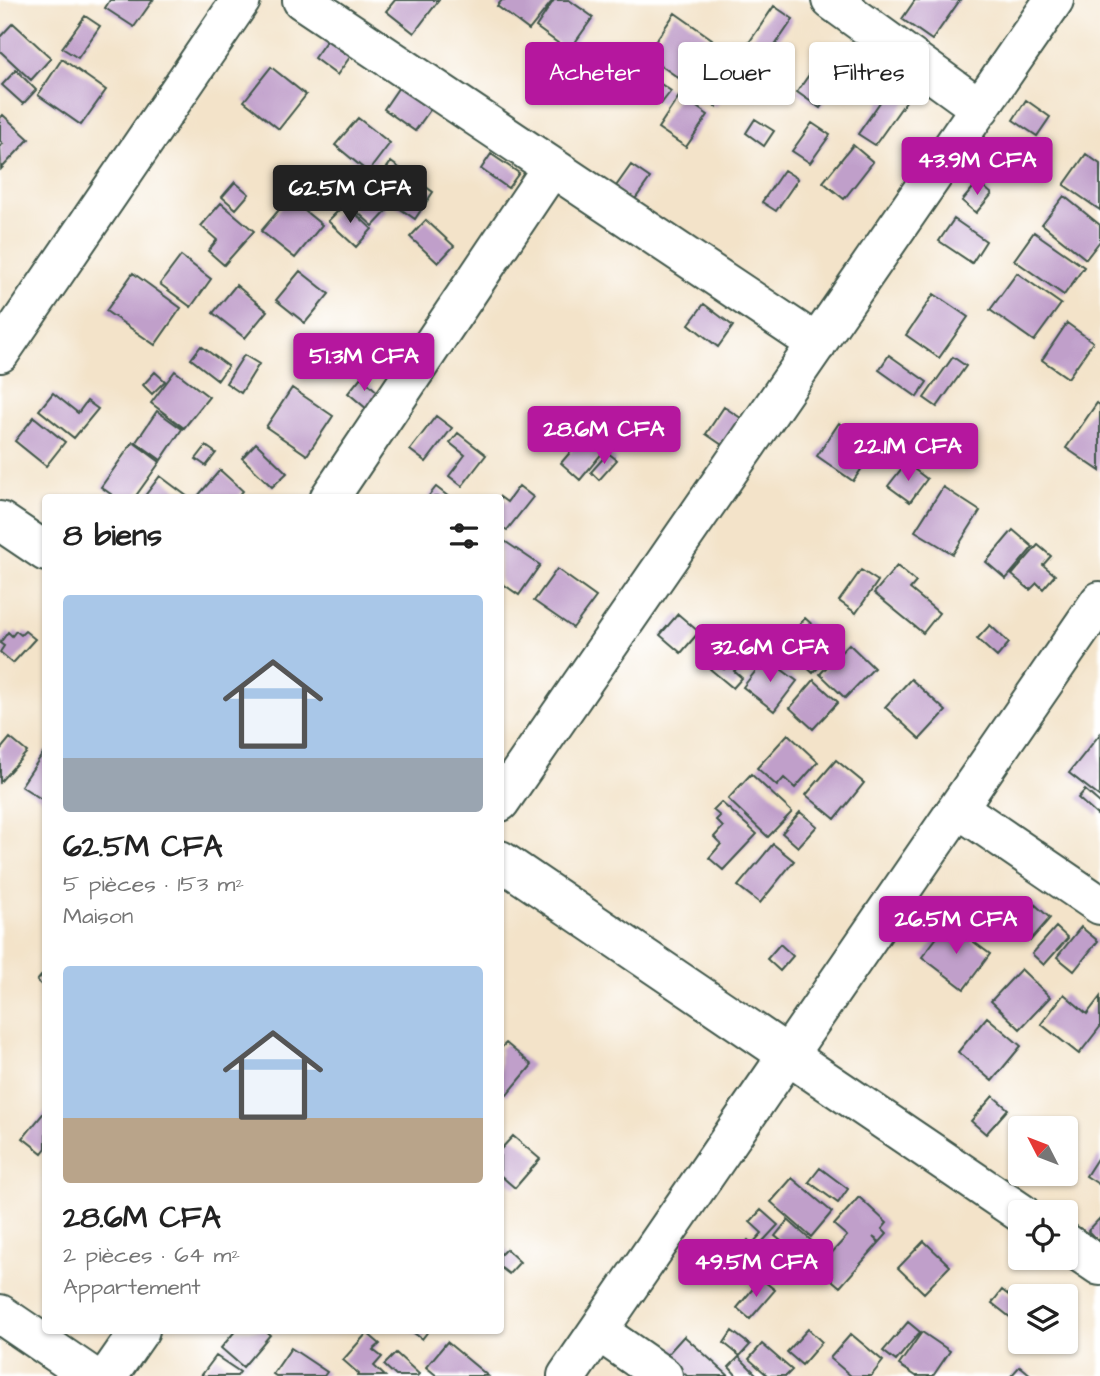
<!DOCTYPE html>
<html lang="fr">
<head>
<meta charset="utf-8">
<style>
  :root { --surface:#fff; --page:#f6f6f6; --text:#222; --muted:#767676; --accent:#b5179e }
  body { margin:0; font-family:"Architects Daughter",sans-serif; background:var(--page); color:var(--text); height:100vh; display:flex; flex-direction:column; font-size:26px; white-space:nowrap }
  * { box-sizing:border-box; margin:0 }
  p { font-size:23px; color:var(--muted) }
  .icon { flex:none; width:38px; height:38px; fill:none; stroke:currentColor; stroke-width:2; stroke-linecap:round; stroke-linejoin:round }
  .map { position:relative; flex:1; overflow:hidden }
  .drawer { position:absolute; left:42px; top:494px; width:462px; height:840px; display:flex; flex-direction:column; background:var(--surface); border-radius:7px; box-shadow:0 2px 5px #0004 }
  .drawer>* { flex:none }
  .guide { position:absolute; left:525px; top:42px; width:469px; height:63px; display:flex; gap:14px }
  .needle { width:46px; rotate:312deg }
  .fabs { position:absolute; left:1008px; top:1116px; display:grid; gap:14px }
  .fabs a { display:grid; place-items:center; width:70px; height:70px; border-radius:7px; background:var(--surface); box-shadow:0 2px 5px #0004; font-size:35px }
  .price { position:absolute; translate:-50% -60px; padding:0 16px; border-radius:7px; background:var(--accent); color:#fff; font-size:23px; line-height:46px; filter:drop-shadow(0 2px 4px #0008) }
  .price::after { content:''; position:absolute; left:50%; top:42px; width:21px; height:16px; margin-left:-10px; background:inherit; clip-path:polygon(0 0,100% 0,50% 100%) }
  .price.on { background:#222; color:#fff }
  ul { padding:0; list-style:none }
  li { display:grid; align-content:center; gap:14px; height:371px; padding:0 21px }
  li span { display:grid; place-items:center; height:217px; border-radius:7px; color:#555 }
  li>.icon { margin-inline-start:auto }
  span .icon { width:126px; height:126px; fill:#fffc; stroke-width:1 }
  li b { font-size:30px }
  h2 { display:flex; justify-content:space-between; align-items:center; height:84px; padding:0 21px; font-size:30px }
  .tag { padding:0 24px; border-radius:7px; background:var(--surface); box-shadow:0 2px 5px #0004; font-size:24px; line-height:63px }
  .tag.on { background:var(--accent); color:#fff }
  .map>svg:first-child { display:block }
  .building { fill:#c09fca }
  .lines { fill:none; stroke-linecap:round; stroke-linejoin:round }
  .minor-casing { stroke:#3f564a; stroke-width:42 }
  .minor { stroke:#fff; stroke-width:38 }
</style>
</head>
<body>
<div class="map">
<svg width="1100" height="1376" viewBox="0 0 1100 1376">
  <rect width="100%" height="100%" fill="#fff"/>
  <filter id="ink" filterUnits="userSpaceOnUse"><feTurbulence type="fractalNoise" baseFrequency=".0143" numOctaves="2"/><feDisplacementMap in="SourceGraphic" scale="14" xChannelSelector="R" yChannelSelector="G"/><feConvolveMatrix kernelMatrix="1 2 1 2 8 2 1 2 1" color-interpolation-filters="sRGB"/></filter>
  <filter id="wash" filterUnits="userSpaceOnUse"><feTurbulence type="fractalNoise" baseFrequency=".00686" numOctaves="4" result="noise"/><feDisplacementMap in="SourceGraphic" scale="28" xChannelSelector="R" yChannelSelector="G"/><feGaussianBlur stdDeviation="1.57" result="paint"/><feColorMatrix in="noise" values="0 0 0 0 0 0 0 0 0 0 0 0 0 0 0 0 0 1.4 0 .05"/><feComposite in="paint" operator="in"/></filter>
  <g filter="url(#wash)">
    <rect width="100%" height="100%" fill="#f3e3c9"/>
    <g id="blocks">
      <path class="building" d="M110,0H153L134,27L105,8Z
        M395,0H439L414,33L386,11Z
        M502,0H553L529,30L497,6Z
        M554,0H569L593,17L569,51L536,27Z
        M915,0H960L932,40L902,19Z
        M774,6L793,19L765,60L746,47Z
        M675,13L712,39L683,81L646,55Z
        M85,16L100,26L78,58L62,48Z
        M13,23L51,58L31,80L0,51V37Z
        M327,40L350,57L337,75L314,58Z
        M608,45L630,61L616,82L593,66Z
        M62,59L106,90L81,125L38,95Z
        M706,59L735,79L716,107L686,88Z
        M816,65L839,81L820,108L797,92Z
        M271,67L306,95L279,129L244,101Z
        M639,69L671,91L661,104L629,82Z
        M16,70L36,90L23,104L2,85Z
        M892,85L909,97L875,145L858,134Z
        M399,87L430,110L415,131L384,109Z
        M680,95L708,115L686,147L658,128Z
        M1026,100L1050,117L1037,136L1013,120Z
        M3,115L29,139L1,169L0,146L3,144L0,141V118Z
        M358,118L390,143L368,172L335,145Z
        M755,119L774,131L764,146L746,133Z
        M812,123L830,135L810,163L792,151Z
        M996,141L1013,153L999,173L982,161Z
        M853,145L873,162L844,199L823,182Z
        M491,154L519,173L508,188L481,169Z
        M1086,154L1100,164V210L1064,185Z
        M391,162L433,192L415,219L372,189Z
        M631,165L650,178L633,202L614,189Z
        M784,170L798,179L776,211L762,202Z
        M340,171L353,180L343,195L329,185Z
        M235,182L249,194L236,209L222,197Z
        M978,182L992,194L976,213L962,201Z
        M326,187L341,198L333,209L318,197Z
        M360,187L387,211L373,226L346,202Z
        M1064,196L1100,225V241L1086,259L1042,224Z
        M289,198L322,225L295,258L261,231Z
        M221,203L254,231L224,265L208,251L217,240L201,226Z
        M345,204L372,229L356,247L328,221Z
        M954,219L986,241L972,263L939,241Z
        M426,220L454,246L438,263L410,237Z
        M1034,232L1084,267L1064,295L1014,260Z
        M181,256L211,279L191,307L160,284Z
        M300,271L329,294L305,323L276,300Z
        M133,273L181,308L155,345L106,311Z
        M1017,273L1061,304L1034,341L990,310Z
        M236,285L267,311L245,338L213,313Z
        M934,294L968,317L939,358L906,335Z
        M704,304L733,326L718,347L689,324Z
        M1067,323L1093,342L1068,378L1042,360Z
        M411,337L423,348L410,362L398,351Z
        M201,346L228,366L218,380L191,359Z
        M244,355L259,364L241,393L226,383Z
        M889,355L927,382L917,397L879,370Z
        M953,357L966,366L937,407L924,398Z
        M175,371L209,397L184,428L151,403Z
        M155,372L165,381L152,394L143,385Z
        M361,377L380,394L367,409L348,393Z
        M292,388L333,416L307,455L266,427Z
        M53,393L78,413L87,401L98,409L74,438L39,410Z
        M1097,403L1100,405V471L1066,448Z
        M724,407L750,424L731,451L706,434Z
        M157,411L182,429L161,460L136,442Z
        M436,416L452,428L426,462L410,450Z
        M34,417L65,442L46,466L15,441Z
        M839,423L876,448L853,481L817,456Z
        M590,429L609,445L580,480L561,463Z
        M458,433L486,455L462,486L449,476L465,455L450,443Z
        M133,442L160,462L135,497H115L101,487Z
        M256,443L287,473L272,487L242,458Z
        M206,446L216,453L206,466L196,459Z
        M608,453L617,460L599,480L591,472Z
        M906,463L927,479L910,502L888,486Z
        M220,470L243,491L238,497H197Z
        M160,476L188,497H144Z
        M519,486L533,497L507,530L500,526V497L507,502Z
        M436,487L449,497H428Z
        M943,487L980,511L953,554L915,531Z
        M1013,530L1033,547L1006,579L986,562Z
        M503,540L540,565L519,595L500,582V543Z
        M1038,545L1051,556L1043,565L1055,575L1043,589L1037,583L1030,590L1012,575Z
        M897,566L916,582L910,589L939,613L923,633L874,593Z
        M557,569L596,597L573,628L534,601Z
        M861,570L878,581L856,613L839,601Z
        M678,614L699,632L681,653L660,635Z
        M805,618L837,647L813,673L794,656L804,645L792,634Z
        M990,625L1009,643L997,657L977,639Z
        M16,631L21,635L25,631L35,639L13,663L0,652L4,646L0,643L8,632L12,636Z
        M849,644L874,668L845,698L820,674Z
        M735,657L742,663L734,671L742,678L733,688L710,669L716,662L724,669Z
        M766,658L797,681L774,711L743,687Z
        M911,679L946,711L920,739L885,707Z
        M814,680L838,702L813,729L790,708Z
        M788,734L818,762L795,788L784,778L777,786L757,768Z
        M1100,734V797L1069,773Z
        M10,738L27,752L0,782V750Z
        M46,749V802L21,786Z
        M836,760L864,783L835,819L806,795Z
        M751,774L792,812L768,837L728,799Z
        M1085,790L1100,803V811L1097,815L1078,798Z
        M721,802L757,834L723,870L709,858L721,844L714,837L723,827L716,820L720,816L713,810Z
        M800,812L817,826L798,847L782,833Z
        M773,844L794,861L760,903L738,886Z
        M1014,899L1024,908L1031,901L1050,918L1030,941L998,916Z
        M948,923L990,954L964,989L922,957Z
        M1056,927L1068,938L1044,965L1032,954Z
        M1081,927L1098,941L1074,971L1057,957Z
        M780,944L793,956L780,971L767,959Z
        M1021,969L1050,997L1020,1029L991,1001Z
        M46,970V989L37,981Z
        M1064,994L1087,1014L1100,997V1027L1079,1054L1041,1024Z
        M987,1017L1021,1046L992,1081L958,1052Z
        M506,1043L532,1065L507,1095L500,1090V1049Z
        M993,1096L1008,1109L986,1134L971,1121Z
        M46,1110V1148L42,1153L23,1138Z
        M513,1136L540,1159L515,1188L500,1175V1150Z
        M1100,1154V1185L1086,1176Z
        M820,1168L848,1189L838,1203L809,1182Z
        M792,1178L832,1212L811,1237L771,1202Z
        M859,1197L887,1223L882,1229L887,1234L880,1242L873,1237L879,1243L840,1287L818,1268L847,1236L834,1225Z
        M761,1210L778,1225L763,1241L771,1249L762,1260L777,1273L769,1282L747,1262L759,1250L755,1246L745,1257L739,1251L748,1240L752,1244L762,1233L750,1222Z
        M1100,1218V1239L1098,1241L1088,1231Z
        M788,1220L816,1245L787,1279L781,1273L785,1267L774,1256L785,1244L775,1236Z
        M924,1241L950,1266L924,1293L898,1268Z
        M506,1249L520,1262L509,1274L500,1267V1255Z
        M761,1279L775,1290L750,1319L737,1308Z
        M1002,1290L1020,1304V1325L992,1303Z
        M908,1322L920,1332L896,1361L883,1351Z
        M808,1329L822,1342L802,1365L787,1352Z
        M236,1330H264L270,1335L243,1367L221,1348Z
        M410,1330H429L422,1339Z
        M732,1331L750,1345L740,1356L724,1343Z
        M922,1332L950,1351L933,1376H916L899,1365Z
        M367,1333L380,1344L373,1350L382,1357L374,1366L385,1376H358L359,1374L343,1360Z
        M851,1334L883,1361L871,1376H851L830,1358Z
        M684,1336L729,1376H687L665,1357Z
        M447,1342L488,1376H437L426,1367Z
        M762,1344L792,1370L786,1376H768L749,1359Z
        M291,1348L327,1372L324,1376H276L273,1374Z
        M396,1353L419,1374L417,1376H396L384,1365Z
        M216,1356L240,1372L237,1376H201Z
        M739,1357L756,1374L754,1376H737L729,1367Z
        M1020,1366L1032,1376H1011Z"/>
    </g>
  </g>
  <g filter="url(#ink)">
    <use href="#blocks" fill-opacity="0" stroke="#3f564a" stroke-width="2"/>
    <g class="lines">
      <g class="minor-casing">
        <path id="minor" d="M302,0L817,344
          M831,0L980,108
          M0,353L241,0
          M330,497L552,167
          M0,521L46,552
          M500,802L1054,0
          M958,808L1100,905
          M500,860L1021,1213
          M1066,1243L1100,1266
          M0,1314L91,1376
          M598,1331L663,1376
          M108,1376L140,1330
          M567,1376L1100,601"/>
      </g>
      <use href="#minor" class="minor"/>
    </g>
  </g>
</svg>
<div class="fabs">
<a><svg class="needle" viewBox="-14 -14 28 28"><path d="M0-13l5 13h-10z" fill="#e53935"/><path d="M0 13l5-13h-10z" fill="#767676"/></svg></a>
<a><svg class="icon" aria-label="locate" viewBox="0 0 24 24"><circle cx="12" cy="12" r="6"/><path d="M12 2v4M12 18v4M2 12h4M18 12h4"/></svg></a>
<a><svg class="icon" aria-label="layers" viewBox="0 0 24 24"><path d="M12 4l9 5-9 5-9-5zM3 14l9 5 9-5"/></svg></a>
</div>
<b class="price" style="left:977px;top:197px">43.9M CFA</b>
<b class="price on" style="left:350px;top:225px">62.5M CFA</b>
<b class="price" style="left:364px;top:393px">51.3M CFA</b>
<b class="price" style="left:604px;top:466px">28.6M CFA</b>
<b class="price" style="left:908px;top:483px">22.1M CFA</b>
<b class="price" style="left:770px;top:684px">32.6M CFA</b>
<b class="price" style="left:956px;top:956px">26.5M CFA</b>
<b class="price" style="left:756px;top:1299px">49.5M CFA</b>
<div class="guide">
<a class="tag on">Acheter</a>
<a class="tag">Louer</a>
<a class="tag">Filtres</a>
</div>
<section class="drawer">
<h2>8 biens<svg class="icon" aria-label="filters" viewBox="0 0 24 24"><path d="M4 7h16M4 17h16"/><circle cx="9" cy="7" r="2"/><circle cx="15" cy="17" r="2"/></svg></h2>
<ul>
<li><span style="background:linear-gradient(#a9c7e8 75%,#9aa5b1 0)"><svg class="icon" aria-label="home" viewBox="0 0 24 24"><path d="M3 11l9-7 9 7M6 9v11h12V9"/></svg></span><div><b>62.5M CFA</b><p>5 pièces · 153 m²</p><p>Maison</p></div></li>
<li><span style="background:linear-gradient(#a9c7e8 70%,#b9a48a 0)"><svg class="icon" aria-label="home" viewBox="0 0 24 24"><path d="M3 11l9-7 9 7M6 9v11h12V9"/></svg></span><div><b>28.6M CFA</b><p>2 pièces · 64 m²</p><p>Appartement</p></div></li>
</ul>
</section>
</div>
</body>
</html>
